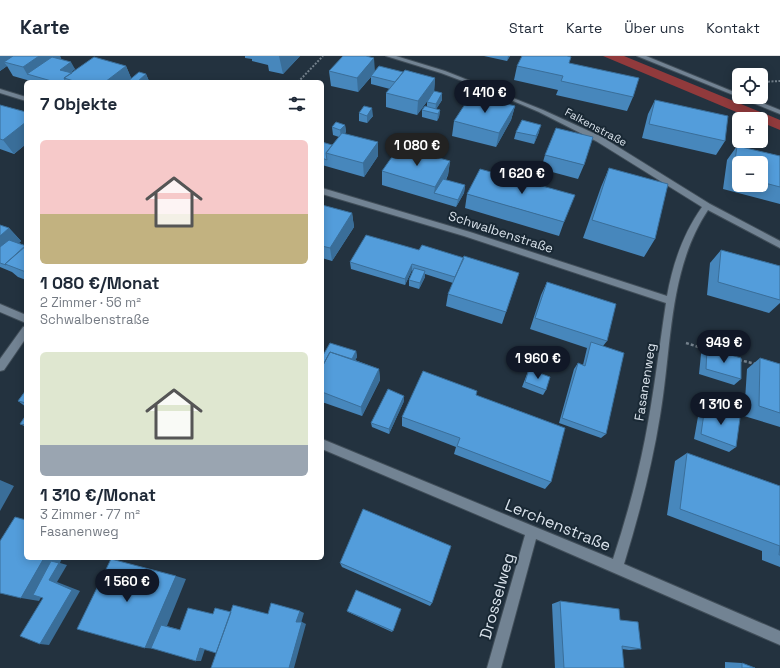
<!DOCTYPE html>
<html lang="de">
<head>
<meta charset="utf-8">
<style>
  :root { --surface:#fff; --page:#f2f2f3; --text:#1f2937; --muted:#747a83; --line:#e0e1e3; --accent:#111827 }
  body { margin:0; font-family:"Space Grotesk",sans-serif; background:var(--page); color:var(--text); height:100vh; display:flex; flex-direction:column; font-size:15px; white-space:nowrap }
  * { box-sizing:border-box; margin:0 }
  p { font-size:13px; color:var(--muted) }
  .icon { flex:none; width:22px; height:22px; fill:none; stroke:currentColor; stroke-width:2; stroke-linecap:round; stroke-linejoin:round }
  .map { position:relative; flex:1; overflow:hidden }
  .drawer { position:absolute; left:24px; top:24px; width:300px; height:480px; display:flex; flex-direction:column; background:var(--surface); border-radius:6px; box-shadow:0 2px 10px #0003 }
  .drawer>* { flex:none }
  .buttons { position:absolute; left:732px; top:12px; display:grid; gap:8px }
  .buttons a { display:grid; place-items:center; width:36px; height:36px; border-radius:6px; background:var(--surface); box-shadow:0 2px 10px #0003; font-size:20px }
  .price { position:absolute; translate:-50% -34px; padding:0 9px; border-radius:14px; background:var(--accent); color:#fff; font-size:13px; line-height:26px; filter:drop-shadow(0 1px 2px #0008) }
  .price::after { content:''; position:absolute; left:50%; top:24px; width:12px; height:9px; margin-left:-6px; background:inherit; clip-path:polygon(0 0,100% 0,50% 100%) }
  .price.selected { background:#222; color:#fff }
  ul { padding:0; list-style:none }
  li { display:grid; align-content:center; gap:8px; height:212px; padding:0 16px }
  li span { display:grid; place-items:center; height:124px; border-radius:6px; color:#555 }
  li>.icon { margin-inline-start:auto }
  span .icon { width:72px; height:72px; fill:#fffc; stroke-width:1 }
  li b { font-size:17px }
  h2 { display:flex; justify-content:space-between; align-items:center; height:48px; padding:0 16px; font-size:17px }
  header { display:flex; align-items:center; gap:24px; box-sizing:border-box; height:56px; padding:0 20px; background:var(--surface); border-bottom:1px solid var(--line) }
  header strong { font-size:19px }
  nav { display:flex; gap:22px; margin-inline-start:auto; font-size:14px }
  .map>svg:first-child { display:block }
  .forest { fill:#913a3c }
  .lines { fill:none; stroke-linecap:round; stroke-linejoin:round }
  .minor-casing { stroke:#414e59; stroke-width:2 }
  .path-far1 { stroke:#74818c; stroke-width:2; stroke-dasharray:2 1.5; stroke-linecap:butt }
  .path { stroke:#74818c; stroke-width:2.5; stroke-dasharray:3 2; stroke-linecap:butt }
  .minor { fill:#728393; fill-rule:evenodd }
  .wall { fill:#4787bc; fill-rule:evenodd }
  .shaded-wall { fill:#3a6e99 }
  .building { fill:#539ddb; stroke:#3a6e99 }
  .labels { text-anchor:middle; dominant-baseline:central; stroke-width:4; stroke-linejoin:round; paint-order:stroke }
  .far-street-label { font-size:11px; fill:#dae3ec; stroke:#192834 }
  .street-label { font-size:13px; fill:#dae3ec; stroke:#192834 }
  .near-street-label { font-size:16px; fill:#dae3ec; stroke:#192834 }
</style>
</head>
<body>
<header>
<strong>Karte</strong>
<nav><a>Start</a><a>Karte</a><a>Über uns</a><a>Kontakt</a></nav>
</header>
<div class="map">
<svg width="780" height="612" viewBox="0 0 780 612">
  <rect width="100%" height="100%" fill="#23323f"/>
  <path class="forest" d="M603,0H624L780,64V74L761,66V63H753Z"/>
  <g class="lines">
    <g class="minor-casing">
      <path id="minor" d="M386,0H396L445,15L543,54L602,81L710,148L780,185V192L708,154C668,214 672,291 660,360C652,410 639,459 624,508L780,575V589L536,483L501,612H487L525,479L322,393V383L613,503C626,463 637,424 645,383C654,338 659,292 666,247L464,180L322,138V132L470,176L667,240C673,207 683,178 702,151L596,85L539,56L492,36L441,17Z
        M637,0H646L739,38V41H748L780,54V58Z
        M0,33L26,41V45L0,37Z
        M0,248L26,259V267L0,256Z
        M26,270V282L4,314L0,315V303L23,271Z"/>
    </g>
    <path class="path-far1" d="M298,26L323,0
      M761,26L780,25"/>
    <path class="path" d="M686,287L708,294
      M739,304L756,308"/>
    <use href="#minor" class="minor"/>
  </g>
  <path class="wall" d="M0,0H60L61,3L75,13L70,17H72L126,10L131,22L146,18L149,25V26H34L13,20L7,10L0,15Z
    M245,0H300L283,18L269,15L268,9L252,5V3L245,2Z
    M484,0H510L507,5Z
    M569,7L633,41L627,55L556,39L558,34L514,24L517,10Z
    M329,15L403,16L435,22L434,36L417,59L386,51V37L390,33L371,28V21L358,36L331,30Z
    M442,37V44L436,53L440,54L439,61L437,65L422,61V54L427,51V46Z
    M655,44L725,85L716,99L642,82L648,58Z
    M0,49L26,56V88L14,98L0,93Z
    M515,50L511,64L496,91L452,80L454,65Z
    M359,57L373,60L367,67L359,65Z
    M345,69L346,76L344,78L378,100L364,121L322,109V86L332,89L339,81L333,79L332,71Z
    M516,76H539L534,88L514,83Z
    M737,90L780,100V148L723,133L727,104ZM739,107H761V129H739Z
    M545,99L584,109L578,123L541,113Z
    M450,105L448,119L446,124L465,129L464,137L456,151L382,129V115Z
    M609,112L655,183L644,201L583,182L601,131Z
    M467,138L564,166L559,180L465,152Z
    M322,149L352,157L354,171L332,205L322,202Z
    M0,169L9,172L21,185L19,187L26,190V189V224L18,221L12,216L0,211Z
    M419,194L464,202L519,217L502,268L446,250L448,238L453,227L425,218V221L419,233L409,230V224L413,215L412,214L405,229L351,213L350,206Z
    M721,194L780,210V247L769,257L707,239L710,207Z
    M547,226L607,285L603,290L606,378L601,382L559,367L574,313L578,307L583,309L587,292L530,273L541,239Z
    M707,292L741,323L734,329L699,318L701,298Z
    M356,295L357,301L355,304L379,313L380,324L362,360L322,346V301Z
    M760,302L780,308V371L744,360L747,313Z
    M529,313L546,334L543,339L522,331Z
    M26,334V351L18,345Z
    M476,339L551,426L545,433L454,398L456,391L402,370V361Z
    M404,345L389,378L372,371L371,367Z
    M705,350L736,391L729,396L694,383L699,355Z
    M26,359V371L20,368Z
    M687,397L780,468V511L762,504V495L667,459L675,405Z
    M340,507L432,547L430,550L342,511Z
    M560,545L620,564L641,593L629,594L622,593L624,612H555L552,548Z
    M401,553L392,576L348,556L347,555Z
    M725,606L742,607L755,612H725Z"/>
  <path class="shaded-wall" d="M0,0H23L4,6L7,10L0,15Z
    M39,0H60L62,4L27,18L23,11Z
    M279,0H300L283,18Z
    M508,0H510L507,5Z
    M374,2L375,16L358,36L357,22Z
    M71,6L75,13L64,21L60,14Z
    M126,10L132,24L130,26H105Z
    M146,18L149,25V26H137Z
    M435,22L434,36L417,59L418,45Z
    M442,37V44L435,55L436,48Z
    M515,50L511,64L496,91L499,77Z
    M372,52L373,60L367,67V60Z
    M440,54L439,61L437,65L438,58Z
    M26,66V81L24,80L26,83V88L14,98L3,84Z
    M345,69L346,76L341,81L340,74Z
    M541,69L539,76L534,88L536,80Z
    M378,86V100L364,121L363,107Z
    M450,105L448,119L437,138L434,137L435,131Z
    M465,129L464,137L456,151L458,144Z
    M352,157L354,171L332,205L330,192Z
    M9,172L21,185L0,204V180Z
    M412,208V214L405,229V223Z
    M425,215V221L419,233L420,227Z
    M356,295L357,301L351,313L350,307Z
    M379,313L380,324L362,360L361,351Z
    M404,340V345L389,378V373Z
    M0,424L14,430L0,455Z
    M44,502H62L60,507L67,509L57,526L80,535L49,589L40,588L50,525L39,545L21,542Z
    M176,520L186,523L167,570L185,575L180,574L157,593L145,592Z
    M300,555L304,557L301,567L296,566Z
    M302,566L306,568L294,612H289Z
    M200,592L205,593L201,605H196Z"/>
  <path class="building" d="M13,0H39L23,11L4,6Z
    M343,0H366L374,2L357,22L329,15Z
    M522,0H567L571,1L569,7L639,22L633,41L561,25L563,20L517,10Z
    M52,1L71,6L60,14L72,17L64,22L66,26H55L27,18Z
    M94,1L126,10L105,26H77L64,22Z
    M379,10L403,16L395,26L371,20Z
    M405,14L435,22L418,45L386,37Z
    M139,16L146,18L137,26H127Z
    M434,35L442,37L436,48L427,46Z
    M471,39L515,50L499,77L454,65Z
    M655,44L728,60L725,85L649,68Z
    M0,49L26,56V66L3,84L0,83Z
    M364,50L372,52L367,60L359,57Z
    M425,50L440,54L438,58L422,54Z
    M522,64L541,69L536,80L516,76Z
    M336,66L345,69L340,74L332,71Z
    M556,72L593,81L584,109L545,99Z
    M342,77L378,86L363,107L326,97Z
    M322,86L332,89L326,97L327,104L322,102Z
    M737,90L780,100V131L761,126V107H739V121L733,119Z
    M399,91L450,105L435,131L382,115Z
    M609,112L668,128L655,183L592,164Z
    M480,113L575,139L564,166L467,138Z
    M443,123L465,129L458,144L434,137Z
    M322,149L352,157L330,192L322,190Z
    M0,169L9,172L0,180Z
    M366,179L419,194L422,189L464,202L455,221L412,208L405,223L350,206Z
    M9,184L26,190L5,208L6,209L0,207V191Z
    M26,189V216L5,208Z
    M721,194L780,210V244L718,226Z
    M464,200L519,217L506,256L448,238Z
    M414,212L425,215L420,227L409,224Z
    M547,226L616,248L607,285L535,262Z
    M591,286L624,297L606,378L562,362L578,307L585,310Z
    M330,287L356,295L352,303L330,296L322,311V301Z
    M707,292L741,302V323L706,313Z
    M330,296L379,313L361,351L322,336V311Z
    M760,302L780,308V357L759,350Z
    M529,313L550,321L546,334L525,326Z
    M423,315L477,335L476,339L565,372L551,426L457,390L460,382L402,361Z
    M388,333L404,340L389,373L371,367Z
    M26,334V347L18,345Z
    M705,350L740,362L736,391L701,378Z
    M26,359V369L20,368Z
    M687,397L780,430V499H779L780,490L680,453Z
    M363,453L451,490L432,547L340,507Z
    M15,461L26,464V502H44L21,542L0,537V485Z
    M111,503L176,520L145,592L77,573Z
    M51,505L59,507L49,524L72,534L40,588L20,580L43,542L33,539Z
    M356,534L401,553L393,575L347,555Z
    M560,545L619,553L620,564L638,566L641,593L622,590L624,612H564Z
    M271,547L300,555L296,566H302L289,612H211L233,549L268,558Z
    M188,552L213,558L215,552L231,556L216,597L200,592L196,605L151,592L161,569L180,574Z
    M742,607L755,612H742Z"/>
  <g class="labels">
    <g class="far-street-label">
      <text transform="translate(596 71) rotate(28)">Falkenstraße</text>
    </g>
    <g class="street-label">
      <text transform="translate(501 176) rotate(18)">Schwalbenstraße</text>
      <text transform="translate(645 326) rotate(-81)">Fasanenweg</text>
    </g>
    <g class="near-street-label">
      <text transform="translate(558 469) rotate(22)">Lerchenstraße</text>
      <text transform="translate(497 540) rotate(-74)">Drosselweg</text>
    </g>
  </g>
</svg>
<div class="buttons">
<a><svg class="icon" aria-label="locate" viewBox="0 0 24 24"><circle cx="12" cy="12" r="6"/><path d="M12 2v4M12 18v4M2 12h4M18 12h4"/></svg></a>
<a>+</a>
<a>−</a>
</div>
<b class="price" style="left:485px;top:58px">1 410 €</b>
<b class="price selected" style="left:417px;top:111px">1 080 €</b>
<b class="price" style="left:522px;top:139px">1 620 €</b>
<b class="price" style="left:724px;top:308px">949 €</b>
<b class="price" style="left:538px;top:324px">1 960 €</b>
<b class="price" style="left:721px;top:370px">1 310 €</b>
<b class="price" style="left:127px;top:547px">1 560 €</b>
<section class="drawer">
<h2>7 Objekte<svg class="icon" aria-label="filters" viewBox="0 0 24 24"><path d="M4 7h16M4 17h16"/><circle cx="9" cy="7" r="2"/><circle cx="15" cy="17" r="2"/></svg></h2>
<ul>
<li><span style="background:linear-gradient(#f6c9c9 60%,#c2b280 0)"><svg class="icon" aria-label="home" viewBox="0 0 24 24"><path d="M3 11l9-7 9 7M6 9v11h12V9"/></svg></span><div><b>1 080 €/Monat</b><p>2 Zimmer · 56 m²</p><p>Schwalbenstraße</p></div></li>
<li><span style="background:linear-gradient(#dfe7d0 75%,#9aa5b1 0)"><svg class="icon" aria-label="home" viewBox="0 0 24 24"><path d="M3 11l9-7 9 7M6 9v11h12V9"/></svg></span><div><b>1 310 €/Monat</b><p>3 Zimmer · 77 m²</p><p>Fasanenweg</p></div></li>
</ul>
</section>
</div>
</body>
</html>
